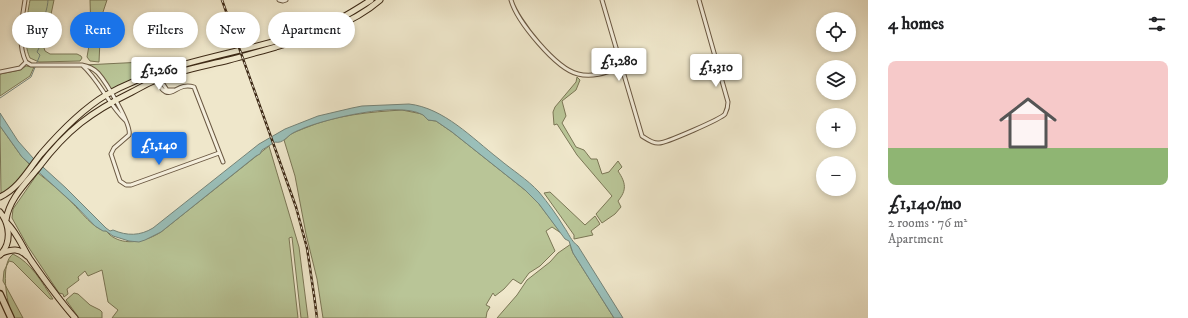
<!DOCTYPE html>
<html lang="en">
<head>
<meta charset="utf-8">
<style>
  :root { --surface:#fff; --page:#f2f2f2; --text:#202124; --muted:#757577; --line:#e0e0e0; --accent:#1a73e8 }
  body { margin:0; font-family:"IM FELL DW Pica",serif; background:var(--page); color:var(--text); height:100vh; display:flex; flex-direction:column; font-size:15px; white-space:nowrap }
  * { box-sizing:border-box; margin:0 }
  p { font-size:13px; color:var(--muted) }
  .icon { flex:none; width:22px; height:22px; fill:none; stroke:currentColor; stroke-width:2; stroke-linecap:round; stroke-linejoin:round }
  .map { position:relative; flex:1; overflow:hidden }
  .panel { display:flex; flex-direction:column; background:var(--surface); width:320px }
  .panel>* { flex:none }
  .guide { position:absolute; left:12px; top:12px; width:380px; height:36px; display:flex; gap:8px }
  .buttons { position:absolute; left:816px; top:12px; display:grid; gap:8px }
  .buttons a { display:grid; place-items:center; width:40px; height:40px; border-radius:50%; background:var(--surface); box-shadow:0 2px 6px #0003; font-size:20px }
  .price { position:absolute; translate:-50% -34px; padding:0 9px; border-radius:4px; background:#fff; color:#222; font-size:13px; line-height:26px; filter:drop-shadow(0 1px 2px #0008) }
  .price::after { content:''; position:absolute; left:50%; top:24px; width:12px; height:9px; margin-left:-6px; background:inherit; clip-path:polygon(0 0,100% 0,50% 100%) }
  .price.active { background:var(--accent); color:#fff }
  ul { padding:0; list-style:none }
  li { display:grid; align-content:center; gap:8px; height:212px; padding:0 20px }
  li+li { border-top:1px solid var(--line) }
  li span { display:grid; place-items:center; height:124px; border-radius:8px; color:#555 }
  li>.icon { margin-inline-start:auto }
  span .icon { width:72px; height:72px; fill:#fffc; stroke-width:1 }
  li b { font-size:17px }
  h2 { display:flex; justify-content:space-between; align-items:center; height:48px; padding:0 20px; font-size:17px }
  .pill { padding:0 14px; border-radius:18px; background:var(--surface); box-shadow:0 2px 6px #0003; font-size:14px; line-height:36px }
  .pill.active { background:var(--accent); color:#fff }
  main { display:flex; flex:1; min-height:0 }
  .map>svg:first-child { display:block }
  .green { fill:#b9c597; stroke:#7b7756 }
  .water { fill:#9abfb9; stroke:#758377 }
  .lines { fill:none; stroke-linecap:round; stroke-linejoin:round }
  .stream { stroke:#758377; stroke-width:1 }
  .minor-casing { stroke:#6a5842; stroke-width:5 }
  .primary-casing { stroke:#3d2915; stroke-width:7 }
  .trunk-casing { stroke:#3d2915; stroke-width:7 }
  .motorway-casing { stroke:#3d2915; stroke-width:8 }
  .minor { stroke:#f5efdd; stroke-width:3 }
  .primary { stroke:#efe7cb; stroke-width:5 }
  .trunk { stroke:#efe7cb; stroke-width:5 }
  .motorway { stroke:#efe7cb; stroke-width:5.5 }
  .rail-casing { stroke:#3d2915; stroke-width:2.5 }
  .rail { stroke:#f5efdd; stroke-width:1; stroke-dasharray:3; stroke-linecap:butt }
</style>
</head>
<body>
<main>
<div class="map">
<svg width="868" height="318" viewBox="0 0 868 318">
  <rect width="100%" height="100%" fill="#efe7cb"/>
  <filter id="stains"><feTurbulence type="fractalNoise" baseFrequency=".005" numOctaves="4"/><feColorMatrix values="0 0 0 0 .2 0 0 0 0 .09 0 0 0 0 .02 0 0 0 .5 -.17"/></filter>
  <radialGradient id="worn" r=".72"><stop offset=".6" stop-color="#630" stop-opacity="0"/><stop offset="1" stop-color="#630" stop-opacity=".3"/></radialGradient>
  <path class="green" d="M30,0H54L44,48L45,51L50,54H77L81,56L82,58L80,61L39,62L30,58C22,41 27,18 30,0Z
    M90,0H107L101,18L99,62L90,61L87,57L91,34Z
    M163,61L166,69L112,92L98,72L84,65Z
    M26,66L34,67L30,76L0,96V74L20,70Z
    M577,77L580,80L576,90L562,101L566,116L562,123L576,147L584,150L591,159H597L602,174L609,172L618,161L622,167L618,171C626,183 627,190 618,201L621,207L615,214L602,223L596,214L612,196L577,155L557,124L554,125L553,112L555,107L576,82Z
    M402,110L422,114L428,120L436,121L452,132L525,190L539,204L561,233L552,227L546,231L555,251L540,266L529,273L521,284L513,279L504,289L495,296L493,293L486,305L490,307L487,312L486,318H323L317,279L306,234L295,176L284,140C287,138 288,136 291,134C295,132 300,130 305,128C336,115 369,112 402,110Z
    M0,126L22,157L30,165L17,183L1,195Z
    M269,146L299,247L308,318H301L292,237L289,238L298,318H112L118,310L108,302L102,270L88,276L85,271L78,277L79,280L67,289L68,294L64,297L63,294L59,293L27,245L12,218L13,209L38,173C48,181 58,189 67,198C78,207 92,229 106,231C107,232 109,234 110,235C125,247 147,241 161,232Z
    M550,192L585,225L595,216L600,224L591,231L593,235L574,239V235L544,193Z
    M571,244V248L573,253L614,318H497L517,295L527,280L550,262L558,253Z
    M13,254C32,263 42,283 53,299H50L13,262L9,261L4,271L3,281L23,318H13C6,302 0,263 13,254Z
    M74,293L78,294L90,305L100,310L102,312V318H79L66,300Z"/>
  <path class="water" d="M409,104C444,108 472,138 499,159C512,170 527,179 539,192C548,203 557,215 564,227C569,234 571,241 578,246L623,318H614L573,253L569,241L565,239L539,204L525,190L452,132L436,121L428,120C426,118 424,115 421,114C397,102 329,118 304,128C300,130 296,131 293,133C287,136 283,144 275,142L262,150L260,154L256,156L161,232L145,240L139,242L129,241L113,236L106,231H103L95,226L75,205L22,157L0,126V113L18,141L33,158L66,188L106,228L110,231L113,230C127,236 140,236 153,228L259,144L285,129L318,116L352,108L362,106Z"/>
  <g class="lines">
    <path class="stream" d="M0,98L31,77L40,55L37,52L42,42L39,29C43,23 48,7 48,0"/>
    <g class="minor-casing">
      <path id="minor" d="M25,0C22,19 17,44 26,62
        M279,0L283,1L286,0
        M511,0C517,21 556,69 578,74C593,78 608,72 623,67
        M602,0L642,136C647,139 653,144 659,143C666,143 721,119 725,114C727,110 728,106 728,102L699,0
        M26,62L31,65H82
        M0,72L20,68L26,62
        M153,74C170,111 173,80 194,87L223,162
        M161,78L163,84L167,90H174
        M126,121C108,104 100,81 82,65C88,66 94,69 98,73C106,82 132,125 129,135L114,148L111,154L120,181L126,185H131L219,153"/>
    </g>
    <g class="primary-casing">
      <path id="primary" d="M7,223C17,233 22,246 30,259C44,279 59,300 75,318
        M2,253C12,249 19,248 27,256"/>
    </g>
    <g class="trunk-casing">
      <path id="trunk" d="M0,197C19,188 28,170 41,154C60,132 81,110 106,95C176,56 258,53 331,23C345,17 358,8 371,0
        M0,212C10,224 12,243 0,255
        M6,220C9,199 26,183 39,167C67,130 91,112 132,92C140,88 148,83 156,80C180,70 205,66 229,60C245,56 261,51 276,47C313,36 351,25 380,0"/>
    </g>
    <g class="motorway-casing">
      <path id="motorway" d="M0,294L11,318"/>
    </g>
    <use href="#minor" class="minor"/>
    <use href="#primary" class="primary"/>
    <use href="#trunk" class="trunk"/>
    <use href="#motorway" class="motorway"/>
    <g class="rail-casing">
      <path id="rail" d="M222,0L296,207L307,248L314,295L317,318"/>
    </g>
    <use href="#rail" class="rail"/>
  </g>
  <rect width="100%" height="100%" filter="url(#stains)"/>
  <rect width="100%" height="100%" fill="url(#worn)"/>
</svg>
<div class="buttons">
<a><svg class="icon" aria-label="locate" viewBox="0 0 24 24"><circle cx="12" cy="12" r="6"/><path d="M12 2v4M12 18v4M2 12h4M18 12h4"/></svg></a>
<a><svg class="icon" aria-label="layers" viewBox="0 0 24 24"><path d="M12 4l9 5-9 5-9-5zM3 14l9 5 9-5"/></svg></a>
<a>+</a>
<a>−</a>
</div>
<b class="price" style="left:619px;top:82px">£1,280</b>
<b class="price" style="left:716px;top:88px">£1,310</b>
<b class="price" style="left:159px;top:91px">£1,260</b>
<b class="price active" style="left:159px;top:166px">£1,140</b>
<div class="guide">
<a class="pill">Buy</a>
<a class="pill active">Rent</a>
<a class="pill">Filters</a>
<a class="pill">New</a>
<a class="pill">Apartment</a>
</div>
</div>
<section class="panel">
<h2>4 homes<svg class="icon" aria-label="filters" viewBox="0 0 24 24"><path d="M4 7h16M4 17h16"/><circle cx="9" cy="7" r="2"/><circle cx="15" cy="17" r="2"/></svg></h2>
<ul>
<li><span style="background:linear-gradient(#f6c9c9 70%,#8fb573 0)"><svg class="icon" aria-label="home" viewBox="0 0 24 24"><path d="M3 11l9-7 9 7M6 9v11h12V9"/></svg></span><div><b>£1,140/mo</b><p>2 rooms · 76 m²</p><p>Apartment</p></div></li>
</ul>
</section>
</main>
</body>
</html>
